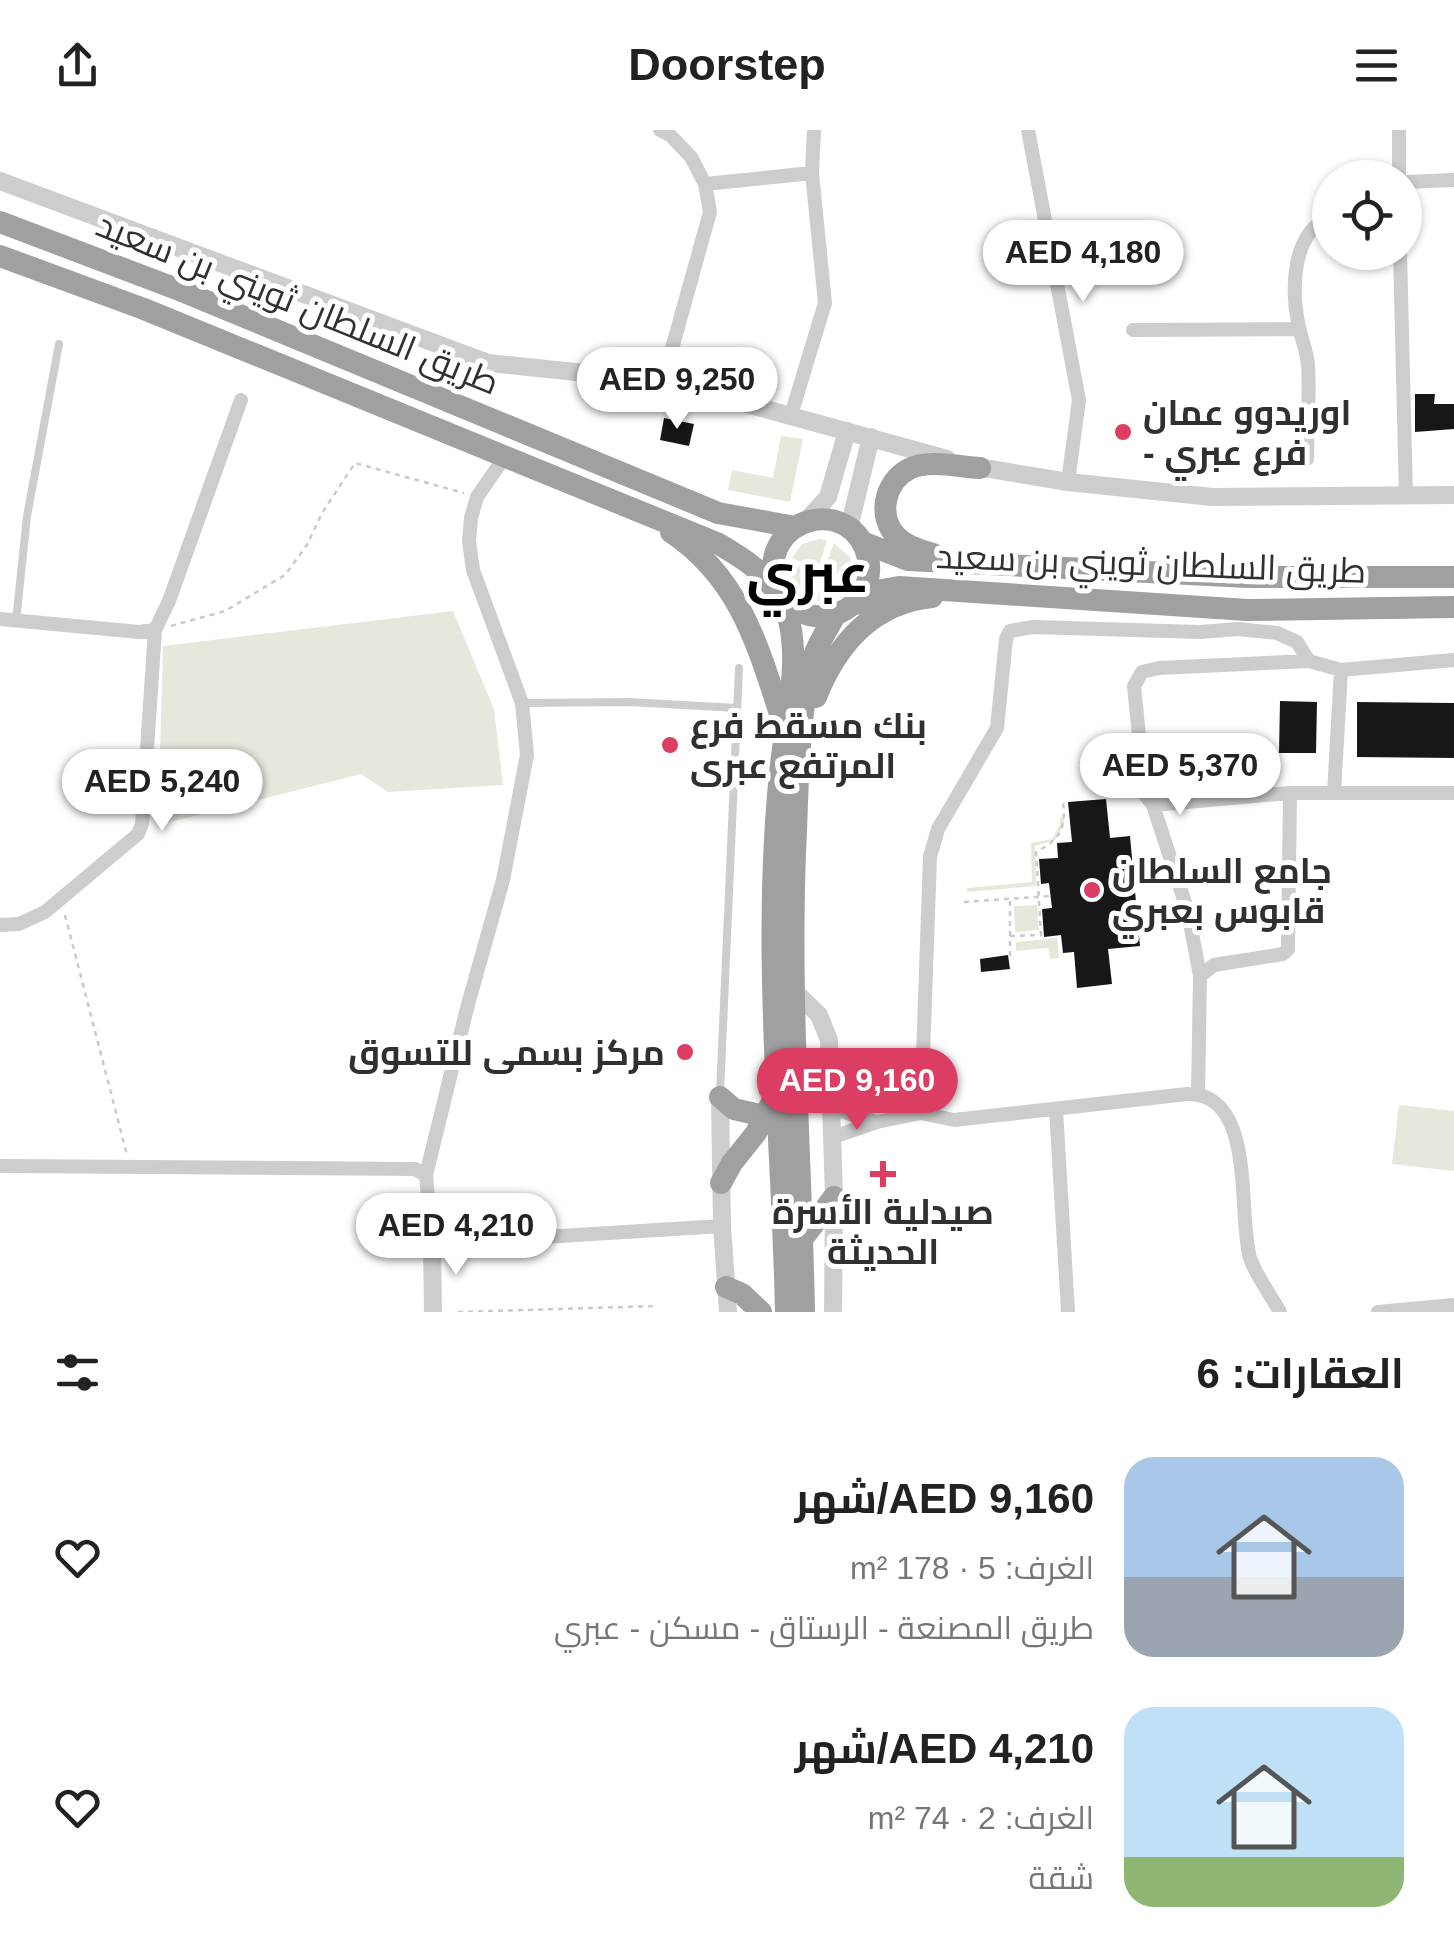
<!DOCTYPE html>
<html lang="ar">
<head>
<meta charset="utf-8">
<style>
  :root { --surface:#fff; --page:#f6f6f6; --text:#222; --muted:#767676; --accent:#dc3d63 }
  body { margin:0; font-family:Helvetica,Cairo,sans-serif; background:var(--page); color:var(--text); direction:rtl; height:100vh; display:flex; flex-direction:column; font-size:38px; white-space:nowrap }
  * { box-sizing:border-box; margin:0 }
  p { font-size:32px; color:var(--muted) }
  .icon { flex:none; width:55px; height:55px; fill:none; stroke:currentColor; stroke-width:2; stroke-linecap:round; stroke-linejoin:round }
  .map { position:relative; height:1182px; overflow:hidden; direction:ltr }
  .details { display:flex; flex-direction:column; background:var(--surface); flex:1 }
  .details>* { flex:none }
  .fabs { position:absolute; left:1312px; top:30px; display:grid; gap:20px }
  .fabs a { display:grid; place-items:center; width:110px; height:110px; border-radius:50%; background:var(--surface); box-shadow:0 2px 8px #0004; font-size:50px }
  .price { position:absolute; translate:-50% -85px; padding:0 22px; border-radius:35px; background:#fff; color:#222; font-size:32px; line-height:65px; filter:drop-shadow(0 2px 5px #0008) }
  .price::after { content:''; position:absolute; left:50%; top:60px; width:30px; height:22px; margin-left:-15px; background:inherit; clip-path:polygon(0 0,100% 0,50% 100%) }
  .price.selected { background:var(--accent); color:#fff }
  ul { padding:0; list-style:none }
  li { display:flex; align-items:center; gap:30px; height:250px; padding:0 50px }
  li span { display:grid; place-items:center; flex:none; width:280px; height:200px; border-radius:30px; color:#555 }
  li>.icon { margin-inline-start:auto }
  span .icon { width:120px; height:120px; fill:#fffc; stroke-width:1 }
  li b { font-size:42px }
  h2 { display:flex; justify-content:space-between; align-items:center; height:120px; padding:0 50px; font-size:42px }
  header { display:flex; justify-content:space-between; align-items:center; height:130px; padding:0 50px; background:var(--surface); font-size:45px; font-weight:700 }
  .map>svg:first-child { display:block }
  .green { fill:#e5e9dc }
  .building { fill:#171717 }
  .lines { fill:none; stroke-linecap:round; stroke-linejoin:round }
  .path { stroke:#cacaca; stroke-width:2.5; stroke-dasharray:5 5; stroke-linecap:butt }
  .service { stroke:#cdcdcd; stroke-width:8 }
  .minor { stroke:#cdcdcd; stroke-width:14 }
  .tertiary { stroke:#cdcdcd; stroke-width:18 }
  .trunk { stroke:#a0a0a0; stroke-width:22 }
  .poi-dot { fill:#dc3d63; stroke:#fff; stroke-width:4 }
  .labels { text-anchor:middle; dominant-baseline:central; stroke-width:10; stroke-linejoin:round; paint-order:stroke }
  .street-label { font-size:35px; fill:#303030; stroke:#fff }
  .poi-label { font-size:35px; font-weight:bold; fill:#303030; stroke:#fff; text-anchor:start }
  .town-label { font-size:55px; font-weight:bold; fill:#000; stroke:#fff }
</style>
</head>
<body>
<header><svg class="icon" aria-label="menu" viewBox="0 0 24 24"><path d="M4 6h16M4 12h16M4 18h16"/></svg>Doorstep<svg class="icon" aria-label="share" viewBox="0 0 24 24"><path d="M12 15V3M7 8l5-5 5 5M5 13v7h14v-7"/></svg></header>
<div class="map">
<svg width="1454" height="1182" viewBox="0 0 1454 1182">
  <rect width="100%" height="100%" fill="#fff"/>
  <path class="green" d="M781,306L803,309L790,372L728,360L732,340L773,348Z
    M819,409L827,410L820,433L813,437L792,428L802,414Z
    M834,413L850,427L853,448L830,441L826,434Z
    M790,434L813,442L815,447L810,470L793,455Z
    M828,446L850,454C843,468 831,473 817,471L822,449Z
    M453,481L494,579L503,655L388,662L361,644L158,695L163,516Z
    M1064,687V694L1055,710L1035,716L1036,756L967,762V758L1032,752L1031,713L1052,709L1060,694V688Z
    M1037,775L1039,800L1015,802L1014,776Z
    M1057,808L1059,828L1050,829L1048,818L1016,821V812Z
    M1399,975L1454,981V1041L1392,1034Z"/>
  <path class="building" d="M1415,264H1435L1434,274H1454V299L1415,302Z
    M664,288L694,294L689,316L660,310Z
    M1280,571L1317,572L1316,623H1279Z
    M1357,572L1454,573V628L1357,627Z
    M1106,669L1110,708L1130,706L1140,816L1108,819L1112,854L1077,858L1074,822L1063,823L1061,805L1044,807L1042,779L1052,778L1049,753L1041,754L1039,729L1058,728L1057,713L1072,712L1068,672Z
    M1008,825L1010,839L981,842L980,829Z"/>
  <g class="lines">
    <path class="path" d="M171,496L225,481L285,445L307,415L322,383L355,333L464,363
      M964,772L1050,766
      M65,785L127,1025
      M1010,806L1041,805L1036,722C1061,709 1066,698 1063,671
      M1010,826V770
      M458,1182L656,1176"/>
    <path class="service" d="M16,491L27,386L59,214
      M522,573L629,572L737,578
      M720,963L739,538"/>
    <path class="minor" d="M660,0L670,5L691,27L705,54L710,82L663,251
      M1028,0L1079,270L1068,352
      M1399,48V0
      M1405,52L1454,50
      M705,54L812,43
      M1400,122L1406,367
      M1133,200L1299,199
      M791,285L825,173L812,43L814,0
      M1307,329C1307,298 1310,266 1308,235C1307,222 1302,210 1299,197C1291,161 1291,103 1330,87
      M0,489L139,502L155,500
      M1334,663L1341,540
      M1153,675L1290,663H1454
      M0,795L19,794L45,782L138,704L142,694L155,500L169,471L241,270
      M1200,846L1214,835L1283,824L1288,819L1290,663
      M1198,964L1200,846L1188,782L1153,675L1145,665L1134,556L1142,542L1159,538L1309,531
      M832,978L876,992
      M1056,979L1068,1182
      M921,983L930,727L938,699L997,598L1006,509L1010,501L1033,497L1200,502L1238,499L1277,503L1297,512L1309,531L1341,540L1454,530
      M833,1007L877,992L921,983L954,990L1187,964C1257,963 1237,1082 1250,1128C1256,1146 1271,1165 1280,1182
      M0,1036L415,1039L426,1045L432,1114L722,1096
      M426,1045L467,878L503,750L527,625L522,573L473,440L469,411L471,388L477,367L506,325
      M1378,1182L1454,1175"/>
    <path class="tertiary" d="M0,51L488,233L663,251L947,329
      M972,336L1068,352L1212,367L1454,365
      M805,392L828,367L847,301
      M849,398L871,307
      M792,859L819,885L829,910L834,1067L833,1182
      M720,967L722,1096L728,1182
      M432,1114L433,1182"/>
    <path class="trunk" d="M0,92L182,161L718,383L795,397
      M0,126L144,179L719,414C730,421 741,427 751,435C774,452 785,483 815,486C833,488 851,480 861,465C868,454 871,441 868,428C853,363 758,385 775,456
      M671,402C740,448 758,516 782,590
      M862,412L908,430L1248,447H1454
      M933,424C921,420 907,417 897,407C877,387 884,352 909,339C929,329 959,337 980,338
      M781,468C805,516 787,582 781,634C761,816 782,999 786,1182
      M856,474L877,461L899,457L1247,480L1454,477
      M816,567C837,514 872,473 932,467
      M720,967L734,979L764,986
      M721,1053L732,1033L756,1003L775,966
      M803,1108L834,1067
      M726,1157L742,1164L761,1182
      M804,1182C801,1021 788,861 796,700C798,649 799,575 814,526C819,511 828,499 835,485"/>
  </g>
  <g class="poi-dot">
    <circle cx="1123" cy="302" r="10"/>
    <circle cx="670" cy="615" r="10"/>
    <circle cx="1092" cy="760" r="10"/>
    <circle cx="685" cy="922" r="10"/>
    <path d="M878 1029h10v10h10v10h-10v10h-10v-10h-10v-10h10z"/>
  </g>
  <g class="labels">
    <g class="street-label">
      <text transform="translate(298 173) rotate(22)">طريق السلطان ثويني بن سعيد</text>
      <text transform="translate(1151 433) rotate(2)">طريق السلطان ثويني بن سعيد</text>
    </g>
    <g class="poi-label">
      <text x="1143" y="282">اوريدوو عمان<tspan x="1143" dy="40">- فرع عبري</tspan></text>
      <text x="690" y="595">بنك مسقط فرع<tspan x="690" dy="40">المرتفع عبرى</tspan></text>
      <text x="1112" y="740">جامع السلطان<tspan x="1112" dy="40">قابوس بعبري</tspan></text>
      <text x="665" y="922" text-anchor="end">مركز بسمى للتسوق</text>
      <text x="883" y="1081" text-anchor="middle">صيدلية الأسرة<tspan x="883" dy="40">الحديثة</tspan></text>
    </g>
    <g class="town-label">
      <text x="808" y="443">عبري</text>
    </g>
  </g>
</svg>
<div class="fabs">
<a><svg class="icon" aria-label="locate" viewBox="0 0 24 24"><circle cx="12" cy="12" r="6"/><path d="M12 2v4M12 18v4M2 12h4M18 12h4"/></svg></a>
</div>
<b class="price" style="left:1083px;top:175px">AED 4,180</b>
<b class="price" style="left:677px;top:302px">AED 9,250</b>
<b class="price" style="left:1180px;top:688px">AED 5,370</b>
<b class="price" style="left:162px;top:704px">AED 5,240</b>
<b class="price selected" style="left:857px;top:1003px">AED 9,160</b>
<b class="price" style="left:456px;top:1148px">AED 4,210</b>
</div>
<section class="details">
<h2>العقارات: 6<svg class="icon" aria-label="filters" viewBox="0 0 24 24"><path d="M4 7h16M4 17h16"/><circle cx="9" cy="7" r="2"/><circle cx="15" cy="17" r="2"/></svg></h2>
<ul>
<li><span style="background:linear-gradient(#a9c7e8 60%,#9aa5b1 0)"><svg class="icon" aria-label="home" viewBox="0 0 24 24"><path d="M3 11l9-7 9 7M6 9v11h12V9"/></svg></span><div><b>AED 9,160/شهر</b><p>الغرف: 5 · 178 m²</p><p>طريق المصنعة - الرستاق - مسكن - عبري</p></div><svg class="icon" aria-label="heart" viewBox="0 0 24 24"><path d="M12 20l-8-8c-3-5 5-10 8-4 3-6 11-1 8 4z"/></svg></li>
<li><span style="background:linear-gradient(#bfe0f5 75%,#8fb573 0)"><svg class="icon" aria-label="home" viewBox="0 0 24 24"><path d="M3 11l9-7 9 7M6 9v11h12V9"/></svg></span><div><b>AED 4,210/شهر</b><p>الغرف: 2 · 74 m²</p><p>شقة</p></div><svg class="icon" aria-label="heart" viewBox="0 0 24 24"><path d="M12 20l-8-8c-3-5 5-10 8-4 3-6 11-1 8 4z"/></svg></li>
</ul>
</section>
</body>
</html>
